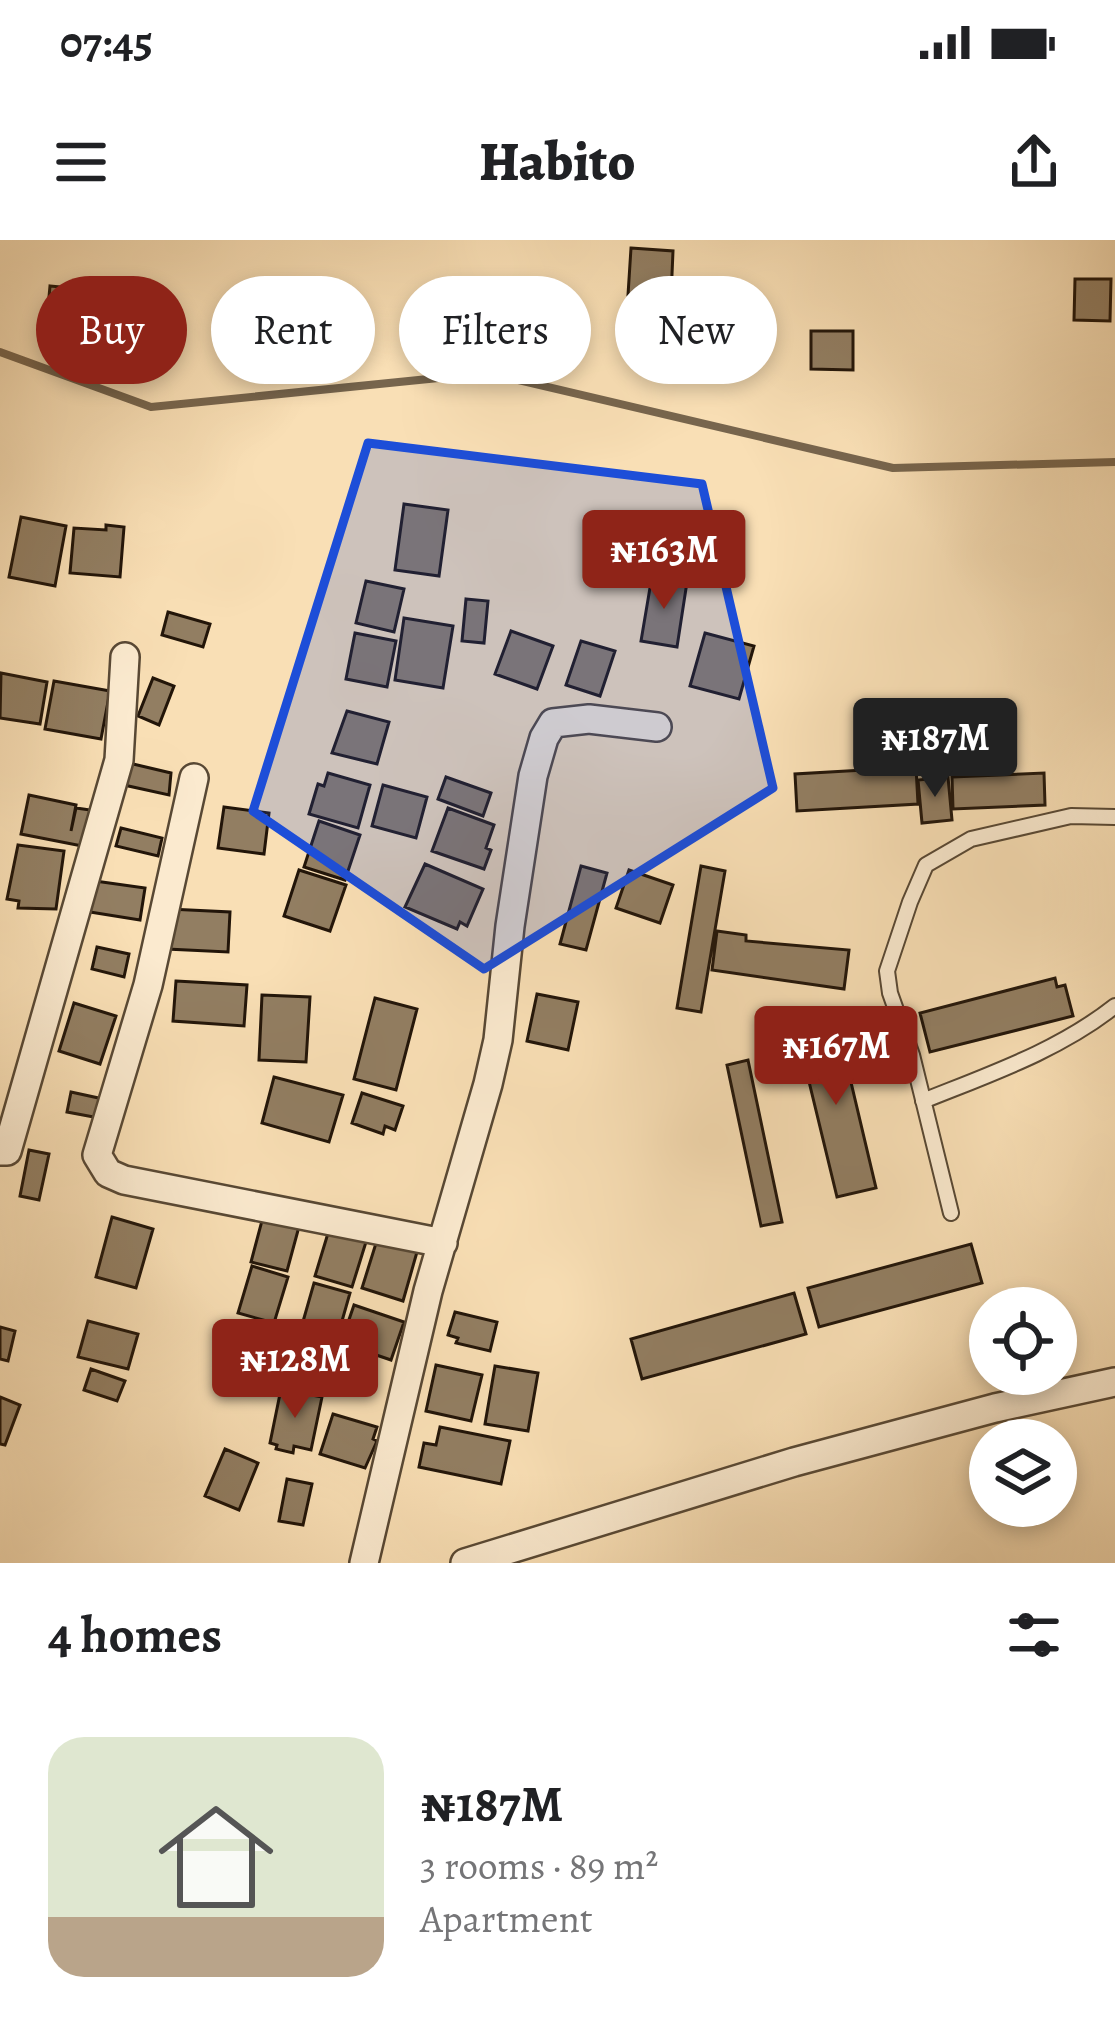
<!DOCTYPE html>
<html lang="en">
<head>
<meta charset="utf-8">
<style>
  :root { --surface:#fff; --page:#f2f2f2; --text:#202124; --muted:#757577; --accent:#8f2418 }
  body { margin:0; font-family:Alegreya,serif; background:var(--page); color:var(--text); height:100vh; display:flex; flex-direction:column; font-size:45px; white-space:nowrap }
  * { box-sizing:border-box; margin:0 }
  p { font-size:39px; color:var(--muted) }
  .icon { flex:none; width:66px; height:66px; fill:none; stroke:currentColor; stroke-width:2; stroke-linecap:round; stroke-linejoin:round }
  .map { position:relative; height:1323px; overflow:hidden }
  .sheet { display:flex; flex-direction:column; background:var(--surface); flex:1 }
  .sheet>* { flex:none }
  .top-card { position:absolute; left:36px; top:36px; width:1044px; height:108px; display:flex; gap:24px }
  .controls { position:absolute; left:969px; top:1047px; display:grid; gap:24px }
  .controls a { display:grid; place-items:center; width:108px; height:108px; border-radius:50%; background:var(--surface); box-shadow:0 6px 18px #0003; font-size:60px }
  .price { position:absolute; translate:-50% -102px; padding:0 27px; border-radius:12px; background:var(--accent); color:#fff; font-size:39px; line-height:78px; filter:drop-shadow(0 3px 6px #0008) }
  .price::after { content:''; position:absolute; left:50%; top:72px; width:36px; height:27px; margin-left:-18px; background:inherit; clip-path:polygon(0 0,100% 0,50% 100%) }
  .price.on { background:#222; color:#fff }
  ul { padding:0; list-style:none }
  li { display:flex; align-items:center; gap:36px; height:300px; padding:0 48px }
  li span { display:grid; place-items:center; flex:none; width:336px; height:240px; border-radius:36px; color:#555 }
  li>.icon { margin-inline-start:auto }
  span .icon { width:144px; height:144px; fill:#fffc; stroke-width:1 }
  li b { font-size:51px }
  h2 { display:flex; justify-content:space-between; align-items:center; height:144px; padding:0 48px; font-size:51px }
  .chip { padding:0 42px; border-radius:54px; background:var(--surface); box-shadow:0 6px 18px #0003; font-size:42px; line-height:108px }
  .chip.on { background:var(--accent); color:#fff }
  .status { display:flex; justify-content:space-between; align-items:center; height:84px; padding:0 60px; background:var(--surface); direction:ltr }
  .status svg { height:33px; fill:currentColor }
  header { display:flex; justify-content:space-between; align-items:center; height:156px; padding:0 48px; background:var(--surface); font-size:54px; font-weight:800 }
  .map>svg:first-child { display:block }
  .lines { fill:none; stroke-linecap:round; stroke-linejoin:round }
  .stream { stroke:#77654d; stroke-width:8 }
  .building { fill:#927e62; stroke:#221509; stroke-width:3 }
  .service-casing { stroke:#584834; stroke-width:18 }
  .minor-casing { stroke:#584834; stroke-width:32 }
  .service { stroke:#fbeacf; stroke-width:14 }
  .minor { stroke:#fbeacf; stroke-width:27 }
  .marked { fill:#1d4ed8; fill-opacity:0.2; stroke:#1d4ed8; stroke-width:9; stroke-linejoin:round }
</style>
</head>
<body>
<div class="status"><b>07:45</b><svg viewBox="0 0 49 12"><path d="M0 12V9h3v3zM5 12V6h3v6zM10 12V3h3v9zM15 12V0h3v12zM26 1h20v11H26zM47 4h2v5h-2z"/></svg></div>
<header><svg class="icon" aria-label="menu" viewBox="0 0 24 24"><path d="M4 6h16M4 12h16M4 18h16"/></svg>Habito<svg class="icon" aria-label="share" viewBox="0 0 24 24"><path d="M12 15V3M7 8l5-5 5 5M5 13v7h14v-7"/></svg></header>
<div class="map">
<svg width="1115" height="1323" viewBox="0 0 1115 1323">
  <rect width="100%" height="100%" fill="#f9dfb5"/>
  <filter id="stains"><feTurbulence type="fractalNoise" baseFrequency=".00167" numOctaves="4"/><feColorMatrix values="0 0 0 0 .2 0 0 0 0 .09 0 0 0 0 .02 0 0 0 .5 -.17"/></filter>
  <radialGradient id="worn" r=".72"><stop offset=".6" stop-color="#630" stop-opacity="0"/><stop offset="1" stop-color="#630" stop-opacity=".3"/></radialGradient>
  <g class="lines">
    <path class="stream" d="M0,112L151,167L488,133L893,228L1115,222"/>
  </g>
  <path class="building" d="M631,8L673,11L671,58L628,55Z
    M1075,39H1111L1110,81L1074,80Z
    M50,46L105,51L99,101L69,98V92L46,90Z
    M811,91H853V130L811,129Z
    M404,264L448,270L439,336L395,330Z
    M21,277L66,286L55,346L9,337Z
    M106,285L124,287L120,337L70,333L74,288L106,290Z
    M652,336L687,342L677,407L641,401Z
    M366,341L404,349L394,392L356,383Z
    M466,359L488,361L484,403L462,401Z
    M168,372L210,384L203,407L162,395Z
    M404,378L453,386L443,448L395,440Z
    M511,391L553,406L537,449L495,434Z
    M355,393L396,401L387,447L346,439Z
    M705,393L754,406L739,459L690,446Z
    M581,401L615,411L600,456L566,445Z
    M1,433L47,442L40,484L0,478Z
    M153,438L174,446L159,485L138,476Z
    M54,441L110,451L101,499L45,489Z
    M347,471L389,482L377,524L332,513Z
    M129,523L171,533L169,555L124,545Z
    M916,527L918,564L797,571L795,534Z
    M328,533L370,545L358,588L309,574L318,544L324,546Z
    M1044,533L1045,565L953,569L952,537Z
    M446,537L491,553L483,576L438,559Z
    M948,537L952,580L922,583L918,540Z
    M383,545L427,557L416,598L372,586Z
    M29,555L76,565L71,591L76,568L90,570L82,606L21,594Z
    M224,567L269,573L264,614L218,608Z
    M448,568L494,585L486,608L491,610L484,629L432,611Z
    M319,581L360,595L345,640L304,627Z
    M121,588L162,598L158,616L116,606Z
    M18,605L64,611L56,669L18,668L19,661L7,659Z
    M425,624L483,649L467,686L460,682L457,689L405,667Z
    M581,626L607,633L586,710L560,704Z
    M701,626L725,631L701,772L677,768Z
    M299,630L346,645L330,691L284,676Z
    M629,630L673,645L660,683L616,668Z
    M95,641L145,648L140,680L90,672Z
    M169,669L230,672L228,712L167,709Z
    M717,691L746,695V701L849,710L844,749L712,730Z
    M97,707L129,714L124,737L92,729Z
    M1055,738L1057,747L1065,745L1073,776L930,812L920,773Z
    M176,741L247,745L244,786L173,781Z
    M537,754L578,762L568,810L527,801Z
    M262,755L310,757L306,822L259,820Z
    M375,758L417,769L396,850L354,839Z
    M74,763L116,776L100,824L59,811Z
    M836,779L876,948L837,957L796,788Z
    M748,820L782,982L761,986L727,825Z
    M274,837L343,855L329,902L262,883Z
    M71,852L103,859L99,878L67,872Z
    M362,853L403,866L395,890L385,886L383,894L352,883Z
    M29,910L49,914L39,960L20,956Z
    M264,973L300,983L287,1031L251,1022Z
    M112,977L153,989L136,1048L96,1037Z
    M329,990L366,1002L352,1047L315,1036Z
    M377,1000L417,1012L403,1061L362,1048Z
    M971,1004L982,1043L819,1087L808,1048Z
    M252,1026L288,1037L274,1083L238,1073Z
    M314,1043L350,1053L336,1102L300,1092Z
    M794,1053L806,1094L642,1139L631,1099Z
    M354,1065L404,1082L391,1120L341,1103Z
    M455,1072L497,1082L490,1111L456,1103L458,1098L448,1095Z
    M88,1081L138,1094L128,1129L78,1117Z
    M239,1084L280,1095L266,1144L263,1143L261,1151L239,1145L242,1134L227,1130Z
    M0,1087L15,1091L8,1121L0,1119Z
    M436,1125L482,1135L471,1181L426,1171Z
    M495,1126L538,1133L528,1191L485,1184Z
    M91,1129L125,1141L117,1161L84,1150Z
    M281,1149L322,1157L311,1210L294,1206L293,1213L276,1209L277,1205L270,1203Z
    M0,1157L20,1165L5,1205L0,1204Z
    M333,1174L377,1187L373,1199L377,1201L365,1228L320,1214Z
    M440,1187L510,1201L501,1244L419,1227L424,1203L436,1205Z
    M225,1209L258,1223L239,1270L205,1256Z
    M287,1239L312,1244L303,1285L279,1281Z"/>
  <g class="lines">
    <g class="service-casing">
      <path id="service" d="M923,861C990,834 1058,811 1115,766
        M951,973L912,815L890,753L887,731L910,662L926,625L971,599L1071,576L1115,577"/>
    </g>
    <g class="minor-casing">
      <path id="minor" d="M194,538L148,745L97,915L108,933L124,940L443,1003
        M0,911H7L119,520L125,417
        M364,1323L428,1051L488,844L498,800L510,686L533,536L544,498L553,483L589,479L657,487
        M465,1323L794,1222L995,1168L1115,1142"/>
    </g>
    <use href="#service" class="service"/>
    <use href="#minor" class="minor"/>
  </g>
  <path class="marked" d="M368,203L702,244L773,548L484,729L253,571Z"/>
  <rect width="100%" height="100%" filter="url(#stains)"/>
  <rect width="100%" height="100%" fill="url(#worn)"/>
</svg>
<div class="controls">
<a><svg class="icon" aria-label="locate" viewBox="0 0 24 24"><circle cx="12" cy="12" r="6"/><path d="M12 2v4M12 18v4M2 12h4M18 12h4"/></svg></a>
<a><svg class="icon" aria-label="layers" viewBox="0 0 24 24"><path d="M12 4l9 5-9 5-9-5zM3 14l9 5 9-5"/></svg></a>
</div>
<b class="price" style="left:664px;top:372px">₦163M</b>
<b class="price on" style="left:935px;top:560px">₦187M</b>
<b class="price" style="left:836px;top:868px">₦167M</b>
<b class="price" style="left:295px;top:1181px">₦128M</b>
<div class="top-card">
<a class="chip on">Buy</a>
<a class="chip">Rent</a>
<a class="chip">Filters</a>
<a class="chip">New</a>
</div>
</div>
<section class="sheet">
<h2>4 homes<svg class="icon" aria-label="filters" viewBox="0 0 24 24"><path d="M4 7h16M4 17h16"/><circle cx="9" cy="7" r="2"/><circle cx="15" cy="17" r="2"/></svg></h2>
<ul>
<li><span style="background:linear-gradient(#dfe7d0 75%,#b9a48a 0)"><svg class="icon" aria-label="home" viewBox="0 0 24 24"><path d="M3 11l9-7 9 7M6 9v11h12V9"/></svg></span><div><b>₦187M</b><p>3 rooms · 89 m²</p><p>Apartment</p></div></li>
</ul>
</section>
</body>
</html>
